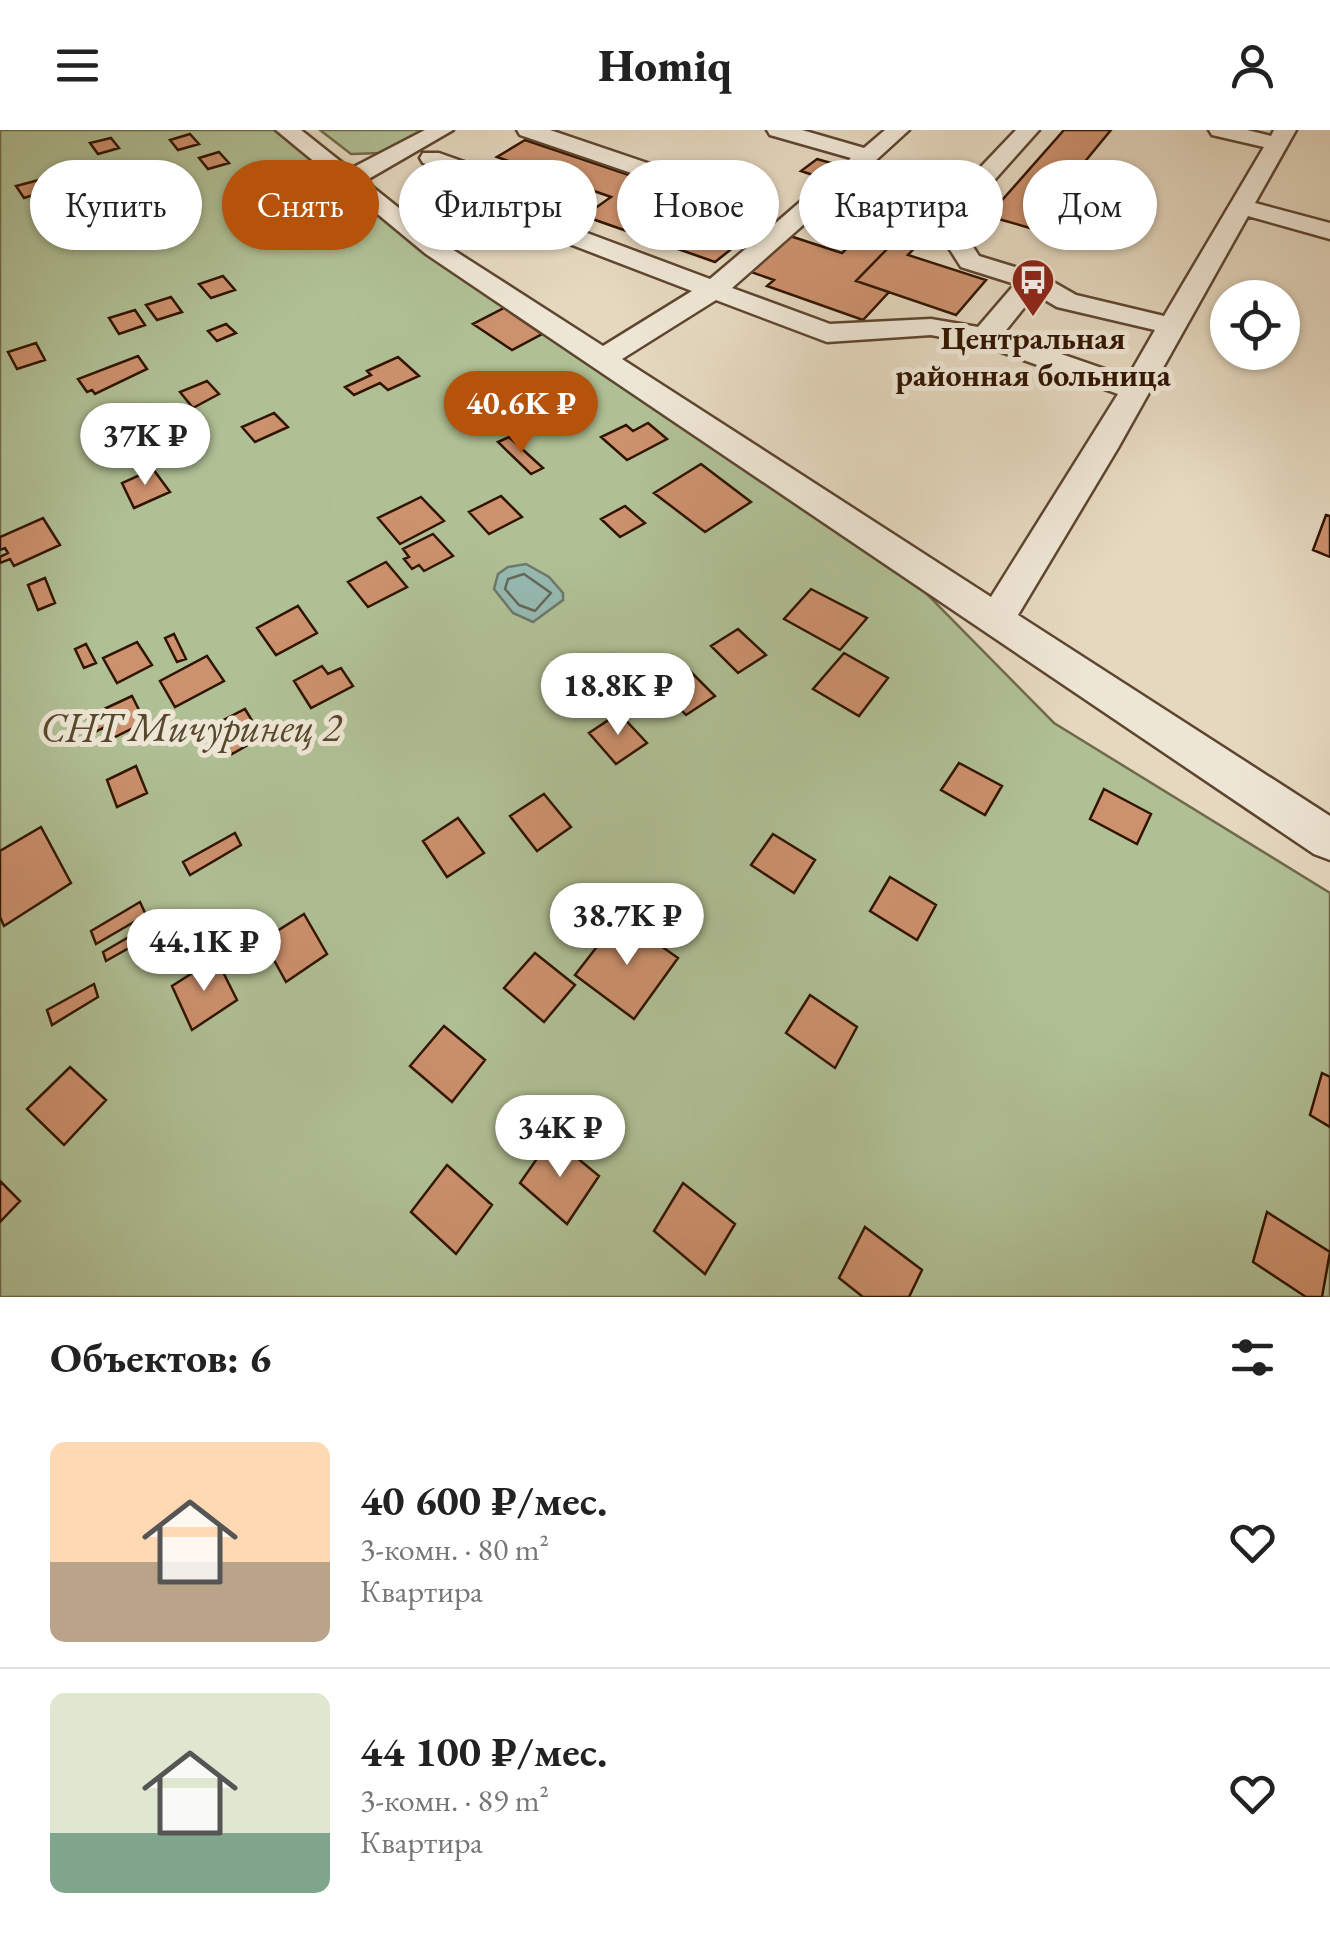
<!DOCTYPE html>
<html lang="ru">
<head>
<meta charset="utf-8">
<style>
  :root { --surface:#fff; --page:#f6f6f6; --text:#222; --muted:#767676; --line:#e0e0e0; --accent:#b45309 }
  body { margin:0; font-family:"EB Garamond",serif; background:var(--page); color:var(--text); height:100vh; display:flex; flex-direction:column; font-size:38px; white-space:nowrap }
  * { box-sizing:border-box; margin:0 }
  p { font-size:32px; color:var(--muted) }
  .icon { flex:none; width:55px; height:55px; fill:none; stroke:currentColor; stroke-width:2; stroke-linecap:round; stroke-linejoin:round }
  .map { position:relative; height:1167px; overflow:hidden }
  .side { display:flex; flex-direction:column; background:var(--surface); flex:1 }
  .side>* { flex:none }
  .banner { position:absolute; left:30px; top:30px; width:1270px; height:90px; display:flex; gap:20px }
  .controls { position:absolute; left:1210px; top:150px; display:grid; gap:20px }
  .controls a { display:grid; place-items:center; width:90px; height:90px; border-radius:50%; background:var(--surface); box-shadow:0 2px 8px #0004; font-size:50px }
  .price { position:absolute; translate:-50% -85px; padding:0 22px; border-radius:35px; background:#fff; color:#222; font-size:32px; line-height:65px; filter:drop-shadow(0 2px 5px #0008) }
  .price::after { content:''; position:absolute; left:50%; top:60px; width:30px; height:22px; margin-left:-15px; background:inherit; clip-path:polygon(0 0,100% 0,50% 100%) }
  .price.on { background:var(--accent); color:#fff }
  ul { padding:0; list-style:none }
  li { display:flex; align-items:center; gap:30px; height:250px; padding:0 50px }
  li+li { border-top:2px solid var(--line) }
  li span { display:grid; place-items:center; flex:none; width:280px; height:200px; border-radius:15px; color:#555 }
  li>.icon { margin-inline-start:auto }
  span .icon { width:120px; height:120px; fill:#fffc; stroke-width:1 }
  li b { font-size:42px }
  h2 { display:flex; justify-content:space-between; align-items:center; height:120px; padding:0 50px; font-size:42px }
  .chip { padding:0 35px; border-radius:45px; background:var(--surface); box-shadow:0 2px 8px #0004; font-size:35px; line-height:90px }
  .chip.on { background:var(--accent); color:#fff }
  header { display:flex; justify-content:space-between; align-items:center; height:130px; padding:0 50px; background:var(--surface); font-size:45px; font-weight:800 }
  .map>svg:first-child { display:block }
  .green { fill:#b0c095; stroke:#706a4a; stroke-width:2.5 }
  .water { fill:#96bab2; stroke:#6e786b; stroke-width:2.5 }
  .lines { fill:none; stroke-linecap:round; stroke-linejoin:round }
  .shore { stroke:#646759; stroke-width:2.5 }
  .building { fill:#cc916d; stroke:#311400; stroke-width:2.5 }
  .minor-casing { stroke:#5e4530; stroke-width:5 }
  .minor { fill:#eee6d5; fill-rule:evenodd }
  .labels { text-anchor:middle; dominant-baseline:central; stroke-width:10; stroke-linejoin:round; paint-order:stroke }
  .far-poi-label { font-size:32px; font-weight:bold; fill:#311400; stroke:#eee6d5 }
  .park-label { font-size:40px; font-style:italic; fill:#57482d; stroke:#eee6d5 }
</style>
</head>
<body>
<header><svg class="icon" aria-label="menu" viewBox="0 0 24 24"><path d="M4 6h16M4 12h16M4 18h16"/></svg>Homiq<svg class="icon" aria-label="person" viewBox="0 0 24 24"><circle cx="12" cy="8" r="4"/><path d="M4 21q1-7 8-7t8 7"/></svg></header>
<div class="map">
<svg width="1330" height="1167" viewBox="0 0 1330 1167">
  <rect width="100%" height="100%" fill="#e5d8bf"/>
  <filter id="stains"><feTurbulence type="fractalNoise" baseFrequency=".002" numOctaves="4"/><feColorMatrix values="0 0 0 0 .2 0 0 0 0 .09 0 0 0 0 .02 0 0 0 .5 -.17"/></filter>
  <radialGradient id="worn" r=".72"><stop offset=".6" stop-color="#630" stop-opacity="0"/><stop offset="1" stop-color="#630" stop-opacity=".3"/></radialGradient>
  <path class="green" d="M0,0H285L423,113L859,395L1054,593L1330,763V1167H0Z
    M320,0H424L382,23L351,24Z"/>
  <path class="water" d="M526,434L549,447L563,463V470L533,492L513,483L494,459L498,444L508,437Z"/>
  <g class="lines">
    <path class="shore" d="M524,444L551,463L535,481L519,475L505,459L508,449Z"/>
  </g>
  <path class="building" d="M1064,0H1111L1030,98L988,86Z
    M190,4L199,14L178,20L170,10Z
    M111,8L119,18L98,24L90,13Z
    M525,10L644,50L621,67L744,109L715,132L584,86L611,67L497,27Z
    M219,22L229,33L208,39L199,28Z
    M817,29L838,35L822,48L801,41Z
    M136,48L145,59L123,66L114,54Z
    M39,50L46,61L24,68L16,56Z
    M846,67L936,95L908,125L986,150L956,185L856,151L887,119L814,95Z
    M304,77L315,89L294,96L282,83Z
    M790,106L842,123L857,109L887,119L856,151L889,162L863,190L767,156L774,150L751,142Z
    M223,146L235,160L211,168L199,154Z
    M171,167L182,182L157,190L146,175Z
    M504,178L542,204L512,220L473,194Z
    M135,180L145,195L119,204L109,188Z
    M226,194L236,203L217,211L208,201Z
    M36,213L45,230L17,239L8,222Z
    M138,226L147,239L95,264L92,260L87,262L78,249Z
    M398,227L419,246L388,260L380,253L354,265L345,257L371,245L367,241Z
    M207,251L219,264L193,278L180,262Z
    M562,253L577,266L550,278L535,266Z
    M274,283L288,297L255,312L242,297Z
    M648,293L667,309L627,330L601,307L626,295L633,301Z
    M509,307L543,338L531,344L498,312Z
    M701,334L751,372L705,402L654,363Z
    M153,339L170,362L134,378L122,353Z
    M501,366L522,387L489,404L469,382Z
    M421,367L444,391L400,414L378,388Z
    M625,376L645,393L620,407L601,389Z
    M1326,385L1330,386V427L1313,420Z
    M43,388L60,415L14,436L10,429L0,433V427L8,423L5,418L0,420V407Z
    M433,404L453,426L424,441L419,435L412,439L404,429L409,427L403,419Z
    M386,432L407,457L368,477L348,452Z
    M45,448L55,473L38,480L28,455Z
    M811,459L867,488L840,520L784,489Z
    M298,476L317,503L276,525L257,498Z
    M738,499L766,525L738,543L711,516Z
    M174,504L186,529L177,532L165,508Z
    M137,512L152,535L117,553L103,528Z
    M86,514L96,533L84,538L75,519Z
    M844,523L888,548L859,586L813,559Z
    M207,526L224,551L175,577L160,551Z
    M322,536L328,544L341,538L353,556L311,578L294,551Z
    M687,538L715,566L686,585L658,556Z
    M132,566L145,592L109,610L103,598L93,603L87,587Z
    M245,579L262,607L232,624L214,595Z
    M619,583L647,613L616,634L589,603Z
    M959,633L1002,656L985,685L941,660Z
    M136,636L147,663L117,677L107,650Z
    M1104,659L1151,684L1137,714L1090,689Z
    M544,664L571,697L537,721L510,686Z
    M458,688L484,723L447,747L423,711Z
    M41,697L71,753L4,796L0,787V721Z
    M235,703L241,715L190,745L183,732Z
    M773,704L815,730L794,763L751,735Z
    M890,747L936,775L917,810L870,781Z
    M140,772L146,785L96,814L91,801Z
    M304,784L327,824L286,852L263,810Z
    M620,787L678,828L634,889L575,845Z
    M146,797L150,806L106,831L103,822Z
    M535,823L575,855L544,892L504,858Z
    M216,828L237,870L192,900L172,856Z
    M94,854L98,867L52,895L47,880Z
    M810,865L857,897L835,938L786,903Z
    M444,896L485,930L452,972L410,936Z
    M70,937L106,970L64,1015L27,979Z
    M1322,943L1330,947V997L1310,985Z
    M552,1007L599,1046L567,1094L520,1053Z
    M447,1035L492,1075L456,1124L411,1082Z
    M0,1051L20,1071L0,1092Z
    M683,1053L735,1094L705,1144L654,1101Z
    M1267,1082L1330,1122L1322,1167H1306L1253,1132Z
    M865,1097L922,1140L909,1167H863L839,1148Z"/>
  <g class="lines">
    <g class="minor-casing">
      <path id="minor" d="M276,0H301L350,39L425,0H453L365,51L444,114L603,216L692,161L541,103L537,98L541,76L423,33L420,28L423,23H439L563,67L566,72L563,94L710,149L756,110L673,80L652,50L520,5L517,0H550L668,40L691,70L770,98L851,28L770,5L767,0H802L864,18L885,0H909L850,54L939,81L1016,0H1039L957,92L979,126L1041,145L1076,165L1164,186L1264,17L1212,5L1209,0H1247L1271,6L1274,0H1296L1255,73L1330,93V109L1248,86L1118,318L1018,485L1330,686V730L1314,724L426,124ZM837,65L935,96L961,137L1015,154L978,197L931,189L830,194L732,158ZM1035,164L1057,177L1155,200L1128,247L1003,204ZM716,170L827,212L931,205L979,214L1118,264L991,467L622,229Z"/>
    </g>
    <use href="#minor" class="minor"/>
  </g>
  <defs>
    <g id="bus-pin" transform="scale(2.25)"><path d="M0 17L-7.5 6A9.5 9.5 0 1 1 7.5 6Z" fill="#8f2418" stroke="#eee6d5"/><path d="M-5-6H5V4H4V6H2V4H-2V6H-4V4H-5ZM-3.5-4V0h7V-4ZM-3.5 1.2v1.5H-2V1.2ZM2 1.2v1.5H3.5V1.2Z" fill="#fff"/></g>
  </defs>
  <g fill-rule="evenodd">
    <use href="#bus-pin" x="1033" y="150"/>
  </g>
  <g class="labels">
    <g class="far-poi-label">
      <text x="1033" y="208">Центральная<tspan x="1033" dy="37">районная больница</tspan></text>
    </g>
    <g class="park-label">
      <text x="191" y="597">СНТ Мичуринец 2</text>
    </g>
  </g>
  <rect width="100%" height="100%" filter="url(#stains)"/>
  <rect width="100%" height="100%" fill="url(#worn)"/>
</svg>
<div class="controls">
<a><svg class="icon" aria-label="locate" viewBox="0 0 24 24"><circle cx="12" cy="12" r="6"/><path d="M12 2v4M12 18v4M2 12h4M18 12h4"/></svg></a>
</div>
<b class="price on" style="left:521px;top:326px">40.6K ₽</b>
<b class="price" style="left:145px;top:358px">37K ₽</b>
<b class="price" style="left:618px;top:608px">18.8K ₽</b>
<b class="price" style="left:627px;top:838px">38.7K ₽</b>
<b class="price" style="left:204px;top:864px">44.1K ₽</b>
<b class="price" style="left:560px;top:1050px">34K ₽</b>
<div class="banner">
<a class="chip">Купить</a>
<a class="chip on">Снять</a>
<a class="chip">Фильтры</a>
<a class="chip">Новое</a>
<a class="chip">Квартира</a>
<a class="chip">Дом</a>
</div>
</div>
<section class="side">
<h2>Объектов: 6<svg class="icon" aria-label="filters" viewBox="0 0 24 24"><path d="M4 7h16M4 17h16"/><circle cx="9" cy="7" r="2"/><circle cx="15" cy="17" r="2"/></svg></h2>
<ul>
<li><span style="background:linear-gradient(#ffd9b3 60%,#b9a48a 0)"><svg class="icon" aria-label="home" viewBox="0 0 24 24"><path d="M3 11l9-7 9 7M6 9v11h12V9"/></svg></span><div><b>40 600 ₽/мес.</b><p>3-комн. · 80 m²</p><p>Квартира</p></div><svg class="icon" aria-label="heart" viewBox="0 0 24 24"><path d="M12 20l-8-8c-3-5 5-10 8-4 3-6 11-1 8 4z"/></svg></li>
<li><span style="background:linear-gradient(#dfe7d0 70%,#7fa58c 0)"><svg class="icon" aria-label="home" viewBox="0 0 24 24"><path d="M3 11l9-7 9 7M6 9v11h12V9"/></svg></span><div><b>44 100 ₽/мес.</b><p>3-комн. · 89 m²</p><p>Квартира</p></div><svg class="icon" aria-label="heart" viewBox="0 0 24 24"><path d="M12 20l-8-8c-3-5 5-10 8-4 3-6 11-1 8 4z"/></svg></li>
</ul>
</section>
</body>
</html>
